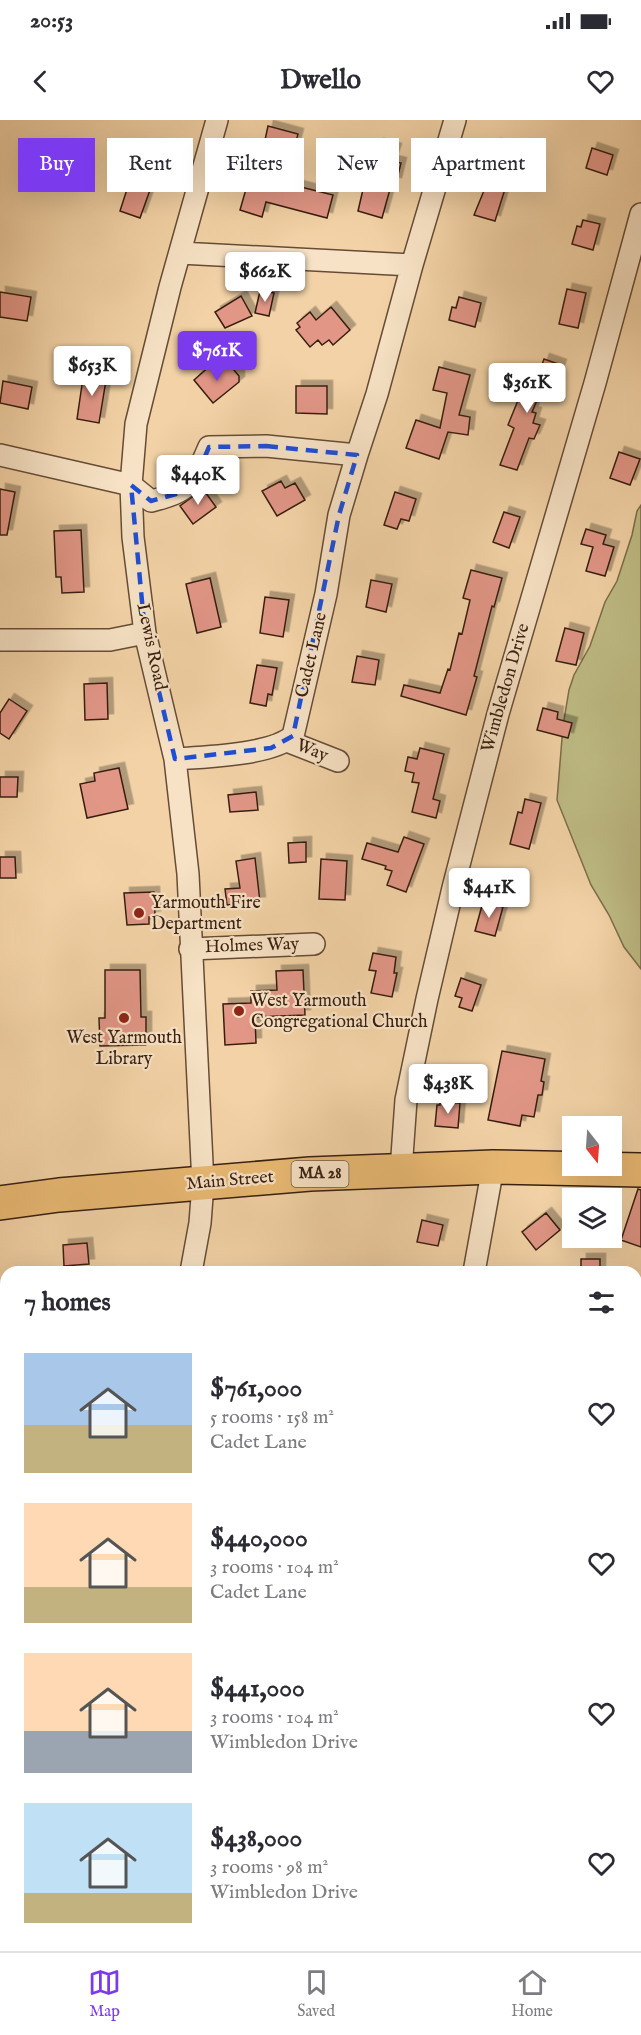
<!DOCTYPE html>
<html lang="en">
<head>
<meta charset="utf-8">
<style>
  :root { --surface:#fff; --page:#f2f2f3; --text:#2b2b33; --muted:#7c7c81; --line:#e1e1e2; --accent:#7c3aed }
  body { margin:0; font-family:"IM FELL English",serif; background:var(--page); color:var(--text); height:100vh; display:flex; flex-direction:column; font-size:22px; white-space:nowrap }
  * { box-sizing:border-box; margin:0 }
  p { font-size:20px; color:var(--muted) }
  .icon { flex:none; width:33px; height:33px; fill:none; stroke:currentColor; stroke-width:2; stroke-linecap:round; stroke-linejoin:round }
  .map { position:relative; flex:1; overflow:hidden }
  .details { position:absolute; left:0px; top:1146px; width:642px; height:686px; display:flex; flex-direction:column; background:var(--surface); border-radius:18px 18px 0 0; box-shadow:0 6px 24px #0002 }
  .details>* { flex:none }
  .banner { position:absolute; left:18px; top:18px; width:606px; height:54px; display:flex; gap:12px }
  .needle { width:39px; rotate:163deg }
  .fabs { position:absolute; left:562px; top:996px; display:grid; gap:12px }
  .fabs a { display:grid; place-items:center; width:60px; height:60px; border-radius:0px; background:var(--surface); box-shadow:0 6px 24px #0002; font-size:30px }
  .price { position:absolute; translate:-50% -51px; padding:0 14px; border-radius:6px; background:#fff; color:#222; font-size:20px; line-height:39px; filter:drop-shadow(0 2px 3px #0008) }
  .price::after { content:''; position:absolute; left:50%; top:36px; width:18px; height:14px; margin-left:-9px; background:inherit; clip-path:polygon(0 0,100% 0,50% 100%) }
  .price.current { background:var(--accent); color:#fff }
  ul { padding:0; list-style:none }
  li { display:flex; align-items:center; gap:18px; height:150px; padding:0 24px }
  li span { display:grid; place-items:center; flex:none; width:168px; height:120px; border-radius:0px; color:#555 }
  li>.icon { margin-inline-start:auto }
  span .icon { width:72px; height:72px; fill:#fffc; stroke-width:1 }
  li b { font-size:26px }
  h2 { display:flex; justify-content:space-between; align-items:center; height:72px; padding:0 24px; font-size:26px }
  .pill { padding:0 21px; border-radius:0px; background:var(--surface); box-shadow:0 6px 24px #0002; font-size:21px; line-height:54px }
  .pill.current { background:var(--accent); color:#fff }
  .status { display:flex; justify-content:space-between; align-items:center; height:42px; padding:0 30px; background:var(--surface); direction:ltr }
  .status svg { height:16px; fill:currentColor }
  header { display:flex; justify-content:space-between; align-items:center; height:78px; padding:0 24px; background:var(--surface); font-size:27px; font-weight:800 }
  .tabs { display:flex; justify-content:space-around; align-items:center; height:84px; border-top:2px solid var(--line); background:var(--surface); font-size:16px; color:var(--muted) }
  .tabs a { display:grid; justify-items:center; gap:3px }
  .tabs .current { color:var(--accent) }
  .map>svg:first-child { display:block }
  .green { fill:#bebb84; stroke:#7b6d4a; stroke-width:1.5 }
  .building { fill:#e19686; stroke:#381f11; stroke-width:1.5; filter:url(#shadow) }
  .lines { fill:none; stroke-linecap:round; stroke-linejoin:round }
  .street-casing { stroke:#664c36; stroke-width:24 }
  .primary-casing { stroke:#381f11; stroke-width:36 }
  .street { stroke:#f7e2c5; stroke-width:21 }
  .primary { stroke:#e9b973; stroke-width:33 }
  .marked { fill:none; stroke:#1d4ed8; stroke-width:4.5; stroke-dasharray:12 8; stroke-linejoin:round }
  .poi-dot { fill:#8f2418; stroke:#f7e2c5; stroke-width:2 }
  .labels { text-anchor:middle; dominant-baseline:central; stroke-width:4.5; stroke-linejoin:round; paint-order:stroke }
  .shield { fill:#f7e2c5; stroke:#715a47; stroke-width:1.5 }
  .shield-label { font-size:16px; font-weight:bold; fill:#381f11 }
  .street-label { font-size:18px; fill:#381f11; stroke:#f7e2c5 }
  .poi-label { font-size:18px; fill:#381f11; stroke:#f7e2c5; text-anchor:start }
</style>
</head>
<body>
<div class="status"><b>20:53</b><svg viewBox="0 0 49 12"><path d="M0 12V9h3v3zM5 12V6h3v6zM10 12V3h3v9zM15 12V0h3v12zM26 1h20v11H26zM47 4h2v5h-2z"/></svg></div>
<header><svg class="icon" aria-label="back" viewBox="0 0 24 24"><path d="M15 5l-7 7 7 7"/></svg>Dwello<svg class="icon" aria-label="heart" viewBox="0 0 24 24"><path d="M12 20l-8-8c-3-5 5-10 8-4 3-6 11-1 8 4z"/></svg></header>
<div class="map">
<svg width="641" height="1831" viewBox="0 0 641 1831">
  <defs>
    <filter id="shadow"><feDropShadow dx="5.5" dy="-5.5" stdDeviation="0" flood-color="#0004"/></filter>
  </defs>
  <rect width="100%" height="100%" fill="#f2d2a6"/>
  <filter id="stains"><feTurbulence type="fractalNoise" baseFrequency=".00333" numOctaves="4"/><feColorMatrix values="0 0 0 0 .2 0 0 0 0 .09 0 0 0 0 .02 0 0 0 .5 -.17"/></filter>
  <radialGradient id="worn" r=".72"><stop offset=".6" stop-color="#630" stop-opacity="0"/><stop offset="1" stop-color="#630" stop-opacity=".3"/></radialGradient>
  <path class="green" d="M641,385V849L624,827L609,795L591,765L557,680L563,606L569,570L574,555L590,526L605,482L617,461L632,415L637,391Z"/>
  <path class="building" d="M268,6L298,14L285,63L333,75L327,98L266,82L262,97L240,90L252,48L265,52L273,22L265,20Z
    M378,24L396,29L392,41L401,43L396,63L392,62L382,98L358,91L371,35L374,36Z
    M495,24L524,32L518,56L510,53L495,101L474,95L483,73Z
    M592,28L613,35L607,55L586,48Z
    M129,63L150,70L140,98L120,91Z
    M583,100L600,104L593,130L572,124L577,106L581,107Z
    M567,169L586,173L578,208L559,204Z
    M260,171L274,173L269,196L255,193Z
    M0,172L31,177L27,201L0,197Z
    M241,176L252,196L225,208L215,192Z
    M459,177L481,183L475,207L449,200L452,187L456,188Z
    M331,187L350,210L333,225L329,220L322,225L318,220L310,227L296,210L300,207L297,203L310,192L316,200Z
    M544,239L561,245L552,267L544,264L532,292L536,293L533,303L540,305L534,319L529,318L517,350L500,345L514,308L508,305L523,268L520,267L526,254L537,259Z
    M228,243L239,256V262L213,283L194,260L211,245L217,252Z
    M439,247L470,255L459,295L470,297L468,315L448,312L439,339L406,328L416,300L440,308L447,273L433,270Z
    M88,251L107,254L99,303L77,299L83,258H86Z
    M3,261L32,267L28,289L0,283Z
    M296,266H327V294L296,293Z
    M619,332L640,339L630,365L610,358Z
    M281,361L285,368L295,363L305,380L277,396L262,371Z
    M0,369L15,372L7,415H0Z
    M203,369L216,387L193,404L180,386Z
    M395,372L416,379L409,401L401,399L397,409L384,405Z
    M504,392L520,397L509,428L493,422Z
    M586,409L606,415L603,424L614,427L605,456L586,451L593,427L581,424Z
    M81,410L84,472L62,473L61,457H56L54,411Z
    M471,450L502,458L494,487L492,486L474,556L477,557L466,595L401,576L404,565L440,573L448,549L450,550L459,513L462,514L470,480L463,478Z
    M210,458L221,507L197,513L186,464Z
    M371,460L392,464L386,492L366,487Z
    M265,477L289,480L283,517L260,513Z
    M565,508L584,513L576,545L556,541Z
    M357,536L379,540L375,565L352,562Z
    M257,545L277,548L272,575L268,574L266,586L250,583Z
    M107,563L108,599L85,600L84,564Z
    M9,579L27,591L9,619L0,613V593Z
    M543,588L558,592L557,599L572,603L568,618L537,610Z
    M420,628L444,634L433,679L440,681L436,698L412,692L419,663L412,662L414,653L405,651L408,637L417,639Z
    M119,648L128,689L87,698L80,664L95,661L94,653Z
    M0,657H18L17,677H0Z
    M256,672L258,690L230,692L228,675Z
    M525,679L541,683L529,729L510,724L518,692L522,693Z
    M404,717L424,724L406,772L387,765L392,751L385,749L386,746L362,739L367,723L398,732Z
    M306,722V742L289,743L288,723Z
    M0,737H15L16,758H0Z
    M255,738L260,782L227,785L225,769L240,768L236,741Z
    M321,739L347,741L345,780L319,779Z
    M154,772L155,796L149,797V804L127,805L124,773Z
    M483,782L503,787L495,816L475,811Z
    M373,833L396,837L394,853H397L392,877L371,873L376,851L369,850Z
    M105,850H140L141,897H146V925L100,926L99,898H105Z
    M303,850L305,895L255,897L256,923L225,925L223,884L251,883V871L277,870L276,851Z
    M461,858L481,865L472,891L459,887L462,878L455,876Z
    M502,931L545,939L541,961L544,962L542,975H538L534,997L522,995L520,1006L488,1000Z
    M440,982L460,983L458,1008L435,1006L437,985H440Z
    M638,1069L641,1070V1127L621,1120Z
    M546,1093L560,1110L536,1130L522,1112Z
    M422,1100L443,1105L438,1126L417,1122Z
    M87,1123L89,1144L64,1146L63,1125Z
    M581,1139H600V1152H581Z"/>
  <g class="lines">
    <g class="street-casing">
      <path id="street" d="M180,133L412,145L455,0
        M0,335L131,365L151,381C191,371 193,364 209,327L266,326L357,335L377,274L412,145
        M0,520H110L145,513
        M287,621L338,641
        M175,639C205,637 271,635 293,616L326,474L339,395L357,335
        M190,829L314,824
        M401,1050L406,980L427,879L453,768L498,594L595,263L641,94
        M191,1152L200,1103L203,1064L188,754L175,639L145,513L133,417L131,365L136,304L170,167L217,0
        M474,1152L493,1047
        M636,1292L641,1275
        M251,1831L253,1826
        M479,1831L481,1826"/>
    </g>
    <g class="primary-casing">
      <path id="primary" d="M0,1083L59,1075L310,1054L493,1047L641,1050"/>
    </g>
    <use href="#street" class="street"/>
    <use href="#primary" class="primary"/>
  </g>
  <path class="marked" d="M266,326L357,335L339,395L293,616L271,628L175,639L145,513L131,365L151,381L176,374L195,360L209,327Z"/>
  <g class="poi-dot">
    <circle cx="139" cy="793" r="6"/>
    <circle cx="239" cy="891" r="6"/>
    <circle cx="124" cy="898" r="6"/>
  </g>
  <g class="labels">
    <rect class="shield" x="291.5" y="1041" width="57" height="26" rx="4.5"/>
    <g class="shield-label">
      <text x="320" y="1054">MA 28</text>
    </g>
    <g class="street-label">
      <text transform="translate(151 527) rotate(78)">Lewis Road</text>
      <text transform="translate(312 535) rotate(-77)">Cadet Lane</text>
      <text transform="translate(506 568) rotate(-74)">Wimbledon Drive</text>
      <text transform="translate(312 631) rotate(22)">Way</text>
      <text transform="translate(252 826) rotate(-2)">Holmes Way</text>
      <text transform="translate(230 1061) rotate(-5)">Main Street</text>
    </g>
    <g class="poi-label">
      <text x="151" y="783">Yarmouth Fire<tspan x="151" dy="21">Department</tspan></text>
      <text x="251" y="881">West Yarmouth<tspan x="251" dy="21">Congregational Church</tspan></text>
      <text x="124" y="918" text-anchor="middle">West Yarmouth<tspan x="124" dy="21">Library</tspan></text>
    </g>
  </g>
  <rect width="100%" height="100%" filter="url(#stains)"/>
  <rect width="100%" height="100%" fill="url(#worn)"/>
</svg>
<div class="fabs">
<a><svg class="needle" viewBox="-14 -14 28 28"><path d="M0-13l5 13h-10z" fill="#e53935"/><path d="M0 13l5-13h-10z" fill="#7c7c81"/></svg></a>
<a><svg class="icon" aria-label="layers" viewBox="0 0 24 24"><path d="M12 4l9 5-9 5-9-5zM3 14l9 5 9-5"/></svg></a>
</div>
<b class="price" style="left:265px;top:183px">$662K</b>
<b class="price current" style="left:217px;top:262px">$761K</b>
<b class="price" style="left:92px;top:277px">$653K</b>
<b class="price" style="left:527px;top:294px">$361K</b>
<b class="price" style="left:198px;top:386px">$440K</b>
<b class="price" style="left:489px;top:799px">$441K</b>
<b class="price" style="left:448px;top:995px">$438K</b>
<div class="banner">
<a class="pill current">Buy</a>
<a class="pill">Rent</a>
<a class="pill">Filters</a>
<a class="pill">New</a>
<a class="pill">Apartment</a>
</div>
<section class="details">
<h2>7 homes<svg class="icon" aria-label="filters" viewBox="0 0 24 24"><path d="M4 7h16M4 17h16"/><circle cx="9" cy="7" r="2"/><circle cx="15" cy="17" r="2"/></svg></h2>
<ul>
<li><span style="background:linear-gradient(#a9c7e8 60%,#c2b280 0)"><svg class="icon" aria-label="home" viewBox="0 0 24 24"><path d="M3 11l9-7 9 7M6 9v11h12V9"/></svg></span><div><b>$761,000</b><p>5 rooms · 158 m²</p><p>Cadet Lane</p></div><svg class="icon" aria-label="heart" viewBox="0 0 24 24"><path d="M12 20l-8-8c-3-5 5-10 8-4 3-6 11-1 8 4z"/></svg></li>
<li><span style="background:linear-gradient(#ffd9b3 70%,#c2b280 0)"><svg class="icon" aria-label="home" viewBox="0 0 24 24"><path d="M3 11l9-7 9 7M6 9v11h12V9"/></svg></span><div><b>$440,000</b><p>3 rooms · 104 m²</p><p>Cadet Lane</p></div><svg class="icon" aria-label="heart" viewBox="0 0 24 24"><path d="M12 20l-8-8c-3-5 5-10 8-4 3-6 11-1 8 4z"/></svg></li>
<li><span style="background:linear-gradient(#ffd9b3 65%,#9aa5b1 0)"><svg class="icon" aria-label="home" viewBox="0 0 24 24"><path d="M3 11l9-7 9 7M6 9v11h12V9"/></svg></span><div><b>$441,000</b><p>3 rooms · 104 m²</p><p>Wimbledon Drive</p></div><svg class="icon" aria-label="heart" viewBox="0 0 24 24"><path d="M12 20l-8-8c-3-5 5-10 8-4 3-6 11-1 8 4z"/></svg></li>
<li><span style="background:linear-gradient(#bfe0f5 75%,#c2b280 0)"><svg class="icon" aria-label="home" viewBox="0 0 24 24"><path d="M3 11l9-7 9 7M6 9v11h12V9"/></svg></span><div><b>$438,000</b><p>3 rooms · 98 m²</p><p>Wimbledon Drive</p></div><svg class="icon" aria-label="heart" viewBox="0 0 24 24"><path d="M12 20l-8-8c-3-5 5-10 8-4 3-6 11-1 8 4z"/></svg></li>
</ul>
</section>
</div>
<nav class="tabs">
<a class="current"><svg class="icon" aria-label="map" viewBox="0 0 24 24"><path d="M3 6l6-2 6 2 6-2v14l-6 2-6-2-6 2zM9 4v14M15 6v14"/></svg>Map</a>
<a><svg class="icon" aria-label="saved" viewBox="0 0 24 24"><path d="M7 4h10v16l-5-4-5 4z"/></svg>Saved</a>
<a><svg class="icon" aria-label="home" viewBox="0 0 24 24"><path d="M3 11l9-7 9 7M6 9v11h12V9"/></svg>Home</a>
</nav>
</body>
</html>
